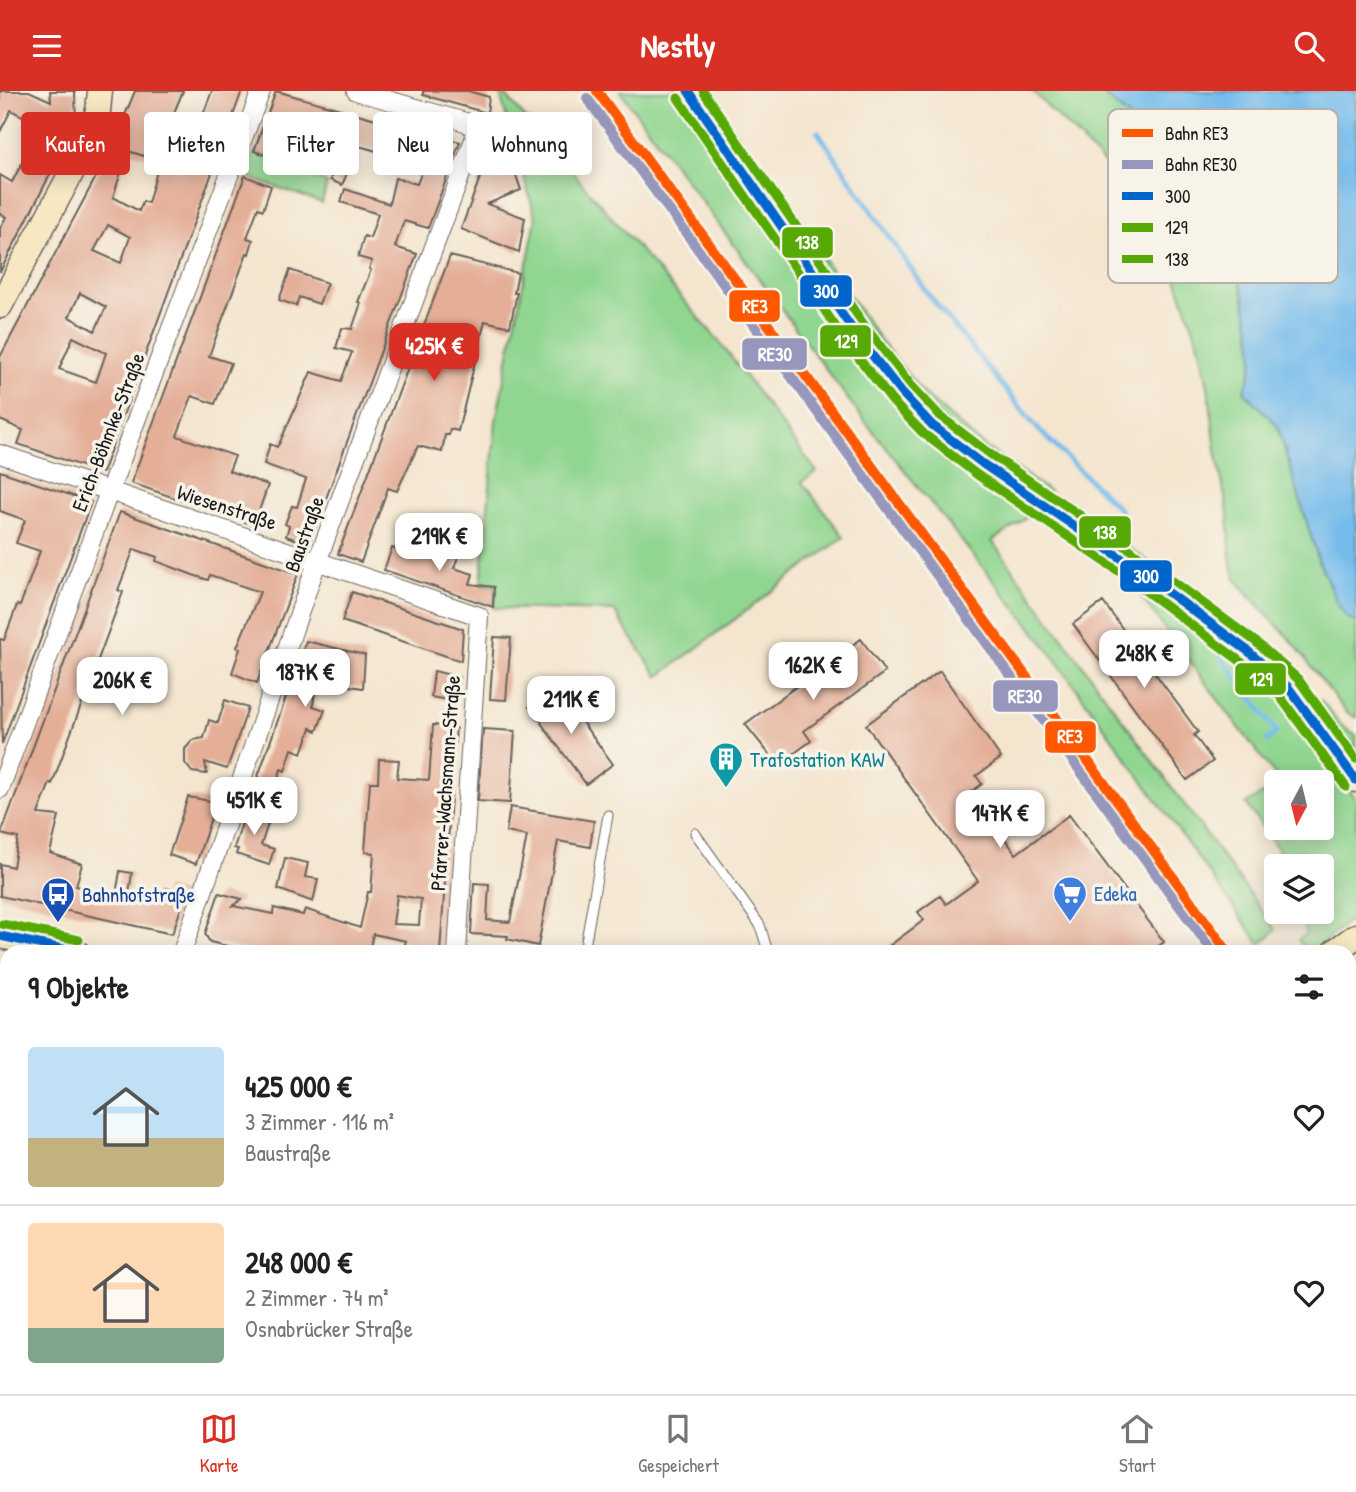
<!DOCTYPE html>
<html lang="de">
<head>
<meta charset="utf-8">
<style>
  :root { --surface:#fff; --page:#f2f2f2; --text:#202124; --muted:#757577; --line:#e0e0e0; --accent:#d93025 }
  body { margin:0; font-family:"Patrick Hand",sans-serif; background:var(--page); color:var(--text); height:100vh; display:flex; flex-direction:column; font-size:26px; white-space:nowrap }
  * { box-sizing:border-box; margin:0 }
  p { font-size:23px; color:var(--muted) }
  .icon { flex:none; width:38px; height:38px; fill:none; stroke:currentColor; stroke-width:2; stroke-linecap:round; stroke-linejoin:round }
  .map { position:relative; flex:1; overflow:hidden }
  .sheet { position:absolute; left:0px; top:854px; width:1356px; height:450px; display:flex; flex-direction:column; background:var(--surface); border-radius:21px 21px 0 0; box-shadow:0 4px 18px #0003 }
  .sheet>* { flex:none }
  .top-card { position:absolute; left:21px; top:21px; width:700px; height:63px; display:flex; gap:14px }
  .needle { width:46px; rotate:187deg }
  .buttons { position:absolute; left:1264px; top:679px; display:grid; gap:14px }
  .buttons a { display:grid; place-items:center; width:70px; height:70px; border-radius:7px; background:var(--surface); box-shadow:0 4px 18px #0003; font-size:35px }
  .price { position:absolute; translate:-50% -60px; padding:0 16px; border-radius:14px; background:#fff; color:#222; font-size:23px; line-height:46px; filter:drop-shadow(0 2px 4px #0008) }
  .price::after { content:''; position:absolute; left:50%; top:42px; width:21px; height:16px; margin-left:-10px; background:inherit; clip-path:polygon(0 0,100% 0,50% 100%) }
  .price.active { background:var(--accent); color:#fff }
  ul { padding:0; list-style:none }
  li { display:flex; align-items:center; gap:21px; height:175px; padding:0 28px }
  li+li { border-top:2px solid var(--line) }
  li span { display:grid; place-items:center; flex:none; width:196px; height:140px; border-radius:7px; color:#555 }
  li>.icon { margin-inline-start:auto }
  span .icon { width:84px; height:84px; fill:#fffc; stroke-width:1 }
  li b { font-size:30px }
  h2 { display:flex; justify-content:space-between; align-items:center; height:84px; padding:0 28px; font-size:30px }
  .pill { padding:0 24px; border-radius:7px; background:var(--surface); box-shadow:0 4px 18px #0003; font-size:24px; line-height:63px }
  .pill.active { background:var(--accent); color:#fff }
  header { display:flex; justify-content:space-between; align-items:center; height:91px; padding:0 28px; background:var(--accent); color:#fff; font-size:32px; font-weight:700 }
  .menu { display:flex; justify-content:space-around; align-items:center; height:98px; border-top:2px solid var(--line); background:var(--surface); font-size:19px; color:var(--muted) }
  .menu a { display:grid; justify-items:center; gap:4px }
  .menu .active { color:var(--accent) }
  .map>svg:first-child { display:block }
  .green { fill:#90d690; stroke:#567956; stroke-width:2 }
  .water { fill:#74bbec; stroke:#486c84; stroke-width:2 }
  .lines { fill:none; stroke-linecap:round; stroke-linejoin:round }
  .stream { stroke:#74bbec; stroke-width:5 }
  .canal { stroke:#74bbec; stroke-width:18 }
  .building { fill:#e4ae97; fill-rule:evenodd }
  .lane-casing { stroke:#68625b; stroke-width:11 }
  .street-casing { stroke:#68625b; stroke-width:20 }
  .secondary-casing { stroke:#68625b; stroke-width:27 }
  .lane { stroke:#fff; stroke-width:9 }
  .street { stroke:#fff; stroke-width:18 }
  .secondary { stroke:#f7e8c3; stroke-width:24 }
  .bus-1-casing { stroke:#f7f3e8; stroke-width:14 }
  .bus-2-casing { stroke:#f7f3e8; stroke-width:14 }
  .bus-3-casing { stroke:#f7f3e8; stroke-width:14 }
  .bus-1 { stroke:#06c; stroke-width:9 }
  .bus-2 { stroke:#57a906; stroke-width:9 }
  .bus-3 { stroke:#57a906; stroke-width:9 }
  .rail-1-casing { stroke:#f7f3e8; stroke-width:16 }
  .rail-2-casing { stroke:#f7f3e8; stroke-width:16 }
  .rail-1 { stroke:#ff5900; stroke-width:10 }
  .rail-2 { stroke:#9797bb; stroke-width:10 }
  .labels { text-anchor:middle; dominant-baseline:central; stroke-width:7; stroke-linejoin:round; paint-order:stroke }
  .street-label { font-size:21px; fill:#1c1c1c; stroke:#f7f3e8 }
  .culture-label { font-size:21px; fill:#0d838f; stroke:#f7f3e8; text-anchor:start }
  .shop-label { font-size:21px; fill:#366cbe; stroke:#f7f3e8; text-anchor:start }
  .transit-label { font-size:21px; fill:#164399; stroke:#f7f3e8; text-anchor:start }
  .key { fill:#f7f3e8; stroke:#b5b2ab; stroke-width:2 }
  .key-label { font-size:19px; fill:#1c1c1c }
  .line-badge { stroke:#f7f3e8; stroke-width:2.5 }
  .badge-label { font-size:19px; text-anchor:middle; font-weight:bold; fill:#fff }
</style>
</head>
<body>
<header><svg class="icon" aria-label="menu" viewBox="0 0 24 24"><path d="M4 6h16M4 12h16M4 18h16"/></svg>Nestly<svg class="icon" aria-label="search" viewBox="0 0 24 24"><circle cx="10" cy="10" r="6"/><path d="M15 15l6 6"/></svg></header>
<div class="map">
<svg width="1356" height="1303" viewBox="0 0 1356 1303">
  <rect width="100%" height="100%" fill="#f7f3e8"/>
  <filter id="ink" filterUnits="userSpaceOnUse"><feTurbulence type="fractalNoise" baseFrequency=".0143" numOctaves="2"/><feDisplacementMap in="SourceGraphic" scale="14" xChannelSelector="R" yChannelSelector="G"/><feConvolveMatrix kernelMatrix="1 2 1 2 8 2 1 2 1" color-interpolation-filters="sRGB"/></filter>
  <filter id="wash" filterUnits="userSpaceOnUse"><feTurbulence type="fractalNoise" baseFrequency=".00686" numOctaves="4" result="noise"/><feDisplacementMap in="SourceGraphic" scale="28" xChannelSelector="R" yChannelSelector="G"/><feGaussianBlur stdDeviation="1.57" result="paint"/><feColorMatrix in="noise" values="0 0 0 0 0 0 0 0 0 0 0 0 0 0 0 0 0 1.4 0 .05"/><feComposite in="paint" operator="in"/></filter>
  <g filter="url(#wash)">
    <rect width="100%" height="100%" fill="#f4e5cf"/>
    <path class="green" d="M499,0H502L718,249L817,381L802,391L844,446L658,586L614,520L494,517L496,495L481,493L496,329L536,128Z
      M620,0H678L864,270L1046,426L1047,434L1031,424L992,450L1276,839L1260,853L1040,547L859,323Z
      M1032,0H1356V627L1345,620L1295,554L1237,490L1231,474L1228,422L1216,359L1208,295L1199,253L1168,165L1140,116L1105,73Z
      M715,12L883,253L925,304L979,351L1152,473L1150,479L959,345L904,291L711,21Z
      M254,60L327,92L322,112L245,85Z
      M1069,449H1077L1237,563L1286,610L1332,671L1356,708V824L1313,861H1308L1298,849L1306,843L1305,835L1296,826L1303,821H1321V775H1290L1246,713L1276,695V737H1321V691H1280L1129,490Z
      M1321,609L1340,633L1356,645V668L1314,615Z
      M1349,908L1356,911V979L1349,970Z
      M0,1031L7,1033V1144L0,1137Z
      M668,1297H1272L1277,1303H709Z"/>
    <path class="water" d="M1099,0H1356V532L1347,526L1337,512L1319,471L1277,334L1244,300C1259,266 1253,256 1247,222C1238,169 1217,117 1182,76C1158,48 1126,25 1099,0Z"/>
    <g class="lines">
      <path class="stream" d="M818,41L928,203L1036,336L1121,420
        M1177,526L1215,557L1277,641L1267,649"/>
      <path class="canal" d="M0,1051L7,1052"/>
    </g>
    <g id="blocks">
      <path class="building" d="M0,0H29L51,10L50,0H75L76,33L0,181V137L6,126L0,123V84L12,91L34,49L31,48L38,33L11,19L0,41Z
        M135,0H183L171,29L198,37L212,0H242L102,382L18,353L23,339L0,329V266L97,84L118,41ZM128,60L160,70L148,112L143,110L139,120L113,106ZM108,134L130,146L121,172L94,160ZM80,202L106,216L95,240L69,226ZM73,246L106,262L96,291L59,278Z
        M276,0L397,34L387,63L359,55L342,94L330,89L347,49L288,31L276,68L254,60Z
        M423,0H468L489,6L487,22L423,4Z
        M416,39L460,51L428,137L404,130L395,156L417,163L309,453L286,445L289,435L285,433L292,415L297,416L306,388L264,373L270,353L277,356L280,351L311,281L341,290L352,261L336,257L342,237L352,238L361,212L358,211L371,179L369,178L372,170L358,166L364,145L370,147L378,123L341,111L345,98L389,113L395,87L417,93L431,56L413,51Z
        M504,40V64L510,66L521,99L487,113L525,127L519,161L461,138L491,57V41Z
        M245,85L271,95L263,119L258,117L247,147L253,149L249,163L247,162L209,265L231,272L215,313L192,305L177,345L235,365L229,380L268,394L254,434L131,392Z
        M450,165L518,182L514,202H517L510,236L485,230L458,340L450,338L449,344H445L442,361L418,355L397,400L388,397L361,471L338,463Z
        M290,179L327,192L319,213L299,206L296,215L279,209Z
        M0,380L91,411L2,653L0,548L4,549L17,514L20,515L40,460L16,452L25,429L0,420Z
        M120,421L298,483L257,592L232,582L240,558L237,556L260,501L210,484L208,489L193,484L156,470L157,466L134,458L118,499L123,501L52,693L50,692L38,723L59,725L50,762L82,773L76,795L116,804L120,780L132,782L129,802L162,809L166,797L186,803L172,843L0,805V773L13,776L18,747L1,743Z
        M422,454L438,459L440,455L457,461L455,465L458,466L454,477L473,483L470,493L494,496L493,516L384,479L392,457L419,465Z
        M352,501L463,538L461,570L342,530Z
        M1103,511L1198,641L1194,644L1213,670L1187,689L1073,533Z
        M494,546L511,547L506,609L490,608Z
        M861,548L885,581L804,640L811,650L778,674L745,633Z
        M306,550L365,564L363,597L316,590L313,615L325,619L317,640L311,637L302,662L292,658L285,680L281,678L270,717L250,708Z
        M434,580L459,586L458,611L431,606Z
        M940,580L1001,667L976,685L982,693L971,701L1016,763L1069,724L1164,851L1150,861H881L924,829L918,821L940,805L946,813L978,790L866,634Z
        M556,596L613,673L586,693L541,632L542,629L538,628L529,616Z
        M225,609L248,617L227,678L205,671L207,683L192,681L185,672V658L193,649L204,647L209,629L218,632Z
        M433,634L456,636L440,861H403L406,850L373,843L369,861H253L210,851L205,843L219,802L242,808L233,815L273,823L274,817L303,824L305,818L360,837L368,801H371L374,762L365,761L370,691H378L379,668L399,669L397,687L429,689ZM397,804L421,808L419,834L393,833Z
        M483,638L515,640L510,712L478,710Z
        M188,706L216,711L196,773L169,764Z
        M510,716L594,730L590,756L558,750L538,855L507,848L508,845L471,843L474,792L489,793L487,829L510,831L527,745L506,741Z
        M247,717L272,721L261,754L274,758L269,774L236,763L238,758L234,757Z
        M285,767L308,772L305,786L318,788L313,811L278,798Z"/>
    </g>
  </g>
  <g filter="url(#ink)">
    <use href="#blocks" fill-opacity="0" stroke="#68625b" stroke-width="2"/>
    <g class="lines">
      <g class="lane-casing">
        <path id="lane" d="M695,742L760,834L768,861
          M584,861L608,724
          M1349,1266L1350,1261L1356,1256
          M1349,1269L1356,1283"/>
      </g>
      <g class="street-casing">
        <path id="street" d="M0,363L479,525L457,861
          M0,698L109,401L261,0
          M182,861L317,471L476,43L469,32L356,0
          M487,1297L490,1303
          M1299,1297L1304,1303
          M49,1303L50,1297"/>
      </g>
      <g class="secondary-casing">
        <path id="secondary" d="M688,0L857,245L902,302L932,334L983,373L1124,469L1248,560L1288,596L1307,620L1356,689
          M0,215L83,60L98,20L100,0
          M0,845L77,861
          M1334,861L1356,845"/>
      </g>
      <use href="#lane" class="lane"/>
      <use href="#street" class="street"/>
      <use href="#secondary" class="secondary"/>
      <g class="bus-1-casing">
        <path id="bus-1" d="M688,0L857,245L902,302L932,334L983,373L1124,469L1248,560L1288,596L1356,689
          M0,845L77,861"/>
      </g>
      <g class="bus-2-casing">
        <path id="bus-2" d="M678,7L847,252L892,310L923,342L976,383L1117,479L1240,570L1279,604L1346,696"/>
      </g>
      <g class="bus-3-casing">
        <path id="bus-3" d="M703,0L867,238L911,294L940,325L990,363L1131,459L1256,551L1298,588L1356,668
          M2,833L79,849"/>
      </g>
      <use href="#bus-1" class="bus-1"/>
      <use href="#bus-2" class="bus-2"/>
      <use href="#bus-3" class="bus-3"/>
      <g class="rail-1-casing">
        <path id="rail-1" d="M597,0L1228,861"/>
      </g>
      <g class="rail-2-casing">
        <path id="rail-2" d="M587,7L1213,861"/>
      </g>
      <use href="#rail-1" class="rail-1"/>
      <use href="#rail-2" class="rail-2"/>
    </g>
  </g>
  <defs>
    <g id="building-pin" transform="scale(1.75)"><path d="M0 17L-7.5 6A9.5 9.5 0 1 1 7.5 6Z" fill="#0f9aa8" stroke="#f7f3e8"/><path d="M-4-6H4V6H1V3H-1V6H-4ZM-2.5-4.3h1.7v1.8h-1.7ZM.8-4.3h1.7v1.8H.8ZM-2.5-1h1.7V.8h-1.7ZM.8-1h1.7V.8H.8Z" fill="#fff"/></g>
    <g id="supermarket-pin" transform="scale(1.75)"><path d="M0 17L-7.5 6A9.5 9.5 0 1 1 7.5 6Z" fill="#3f7fe0" stroke="#f7f3e8"/><path d="M-6-5.5h2.5l.6 2H6L4.5 2H-2.5L-4.4-4H-6ZM-1.5 3.2a1.3 1.3 0 1 0 .1 0ZM3 3.2a1.3 1.3 0 1 0 .1 0Z" fill="#fff"/></g>
    <g id="bus-pin" transform="scale(1.75)"><path d="M0 17L-7.5 6A9.5 9.5 0 1 1 7.5 6Z" fill="#1a4fb4" stroke="#f7f3e8"/><path d="M-5-6H5V4H4V6H2V4H-2V6H-4V4H-5ZM-3.5-4V0h7V-4ZM-3.5 1.2v1.5H-2V1.2ZM2 1.2v1.5H3.5V1.2Z" fill="#fff"/></g>
  </defs>
  <g fill-rule="evenodd">
    <use href="#building-pin" x="726" y="668"/>
    <use href="#supermarket-pin" x="1070" y="802"/>
    <use href="#bus-pin" x="58" y="803"/>
  </g>
  <g class="labels">
    <g class="street-label">
      <text transform="translate(108 341) rotate(-69)">Erich-Böhmke-Straße</text>
      <text transform="translate(227 416) rotate(18)">Wiesenstraße</text>
      <text transform="translate(304 443) rotate(-70)">Baustraße</text>
      <text transform="translate(445 692) rotate(-86)">Pfarrer-Wachsmann-Straße</text>
    </g>
    <g class="culture-label">
      <text x="750" y="668">Trafostation KAW</text>
    </g>
    <g class="shop-label">
      <text x="1094" y="802">Edeka</text>
    </g>
    <g class="transit-label">
      <text x="82" y="803">Bahnhofstraße</text>
    </g>
  </g>
  <rect x="1108" y="18" width="230" height="174" rx="10" class="key"/>
  <rect x="1122" y="38" width="31" height="8" fill="#ff5900"/>
  <rect x="1122" y="69" width="31" height="9" fill="#9797bb"/>
  <rect x="1122" y="101" width="31" height="8" fill="#06c"/>
  <rect x="1122" y="132" width="31" height="9" fill="#57a906"/>
  <rect x="1122" y="164" width="31" height="8" fill="#57a906"/>
  <g class="key-label">
    <text x="1165" y="49">Bahn RE3</text>
    <text x="1165" y="80">Bahn RE30</text>
    <text x="1165" y="112">300</text>
    <text x="1165" y="143">129</text>
    <text x="1165" y="175">138</text>
  </g>
  <g class="line-badge">
    <rect x="781" y="135" width="53" height="33" rx="7" fill="#57a906"/>
    <rect x="799" y="183" width="54" height="34" rx="7" fill="#06c"/>
    <rect x="728" y="198" width="53" height="34" rx="7" fill="#ff5900"/>
    <rect x="819" y="233" width="53" height="34" rx="7" fill="#57a906"/>
    <rect x="741" y="246" width="67" height="34" rx="7" fill="#9797bb"/>
    <rect x="1078" y="424" width="54" height="34" rx="7" fill="#57a906"/>
    <rect x="1119" y="468" width="54" height="34" rx="7" fill="#06c"/>
    <rect x="1234" y="571" width="53" height="34" rx="7" fill="#57a906"/>
    <rect x="992" y="588" width="67" height="34" rx="7" fill="#9797bb"/>
    <rect x="1044" y="629" width="53" height="34" rx="7" fill="#ff5900"/>
  </g>
  <g class="badge-label">
    <text x="807" y="158">138</text>
    <text x="826" y="207">300</text>
    <text x="755" y="222">RE3</text>
    <text x="846" y="257">129</text>
    <text x="775" y="270">RE30</text>
    <text x="1105" y="448">138</text>
    <text x="1146" y="492">300</text>
    <text x="1261" y="595">129</text>
    <text x="1025" y="612">RE30</text>
    <text x="1070" y="652">RE3</text>
  </g>
</svg>
<div class="buttons">
<a><svg class="needle" viewBox="-14 -14 28 28"><path d="M0-13l5 13h-10z" fill="#e53935"/><path d="M0 13l5-13h-10z" fill="#757577"/></svg></a>
<a><svg class="icon" aria-label="layers" viewBox="0 0 24 24"><path d="M12 4l9 5-9 5-9-5zM3 14l9 5 9-5"/></svg></a>
</div>
<b class="price active" style="left:434px;top:292px">425K €</b>
<b class="price" style="left:439px;top:482px">219K €</b>
<b class="price" style="left:1144px;top:599px">248K €</b>
<b class="price" style="left:813px;top:611px">162K €</b>
<b class="price" style="left:305px;top:618px">187K €</b>
<b class="price" style="left:122px;top:626px">206K €</b>
<b class="price" style="left:571px;top:645px">211K €</b>
<b class="price" style="left:254px;top:746px">451K €</b>
<b class="price" style="left:1000px;top:759px">147K €</b>
<div class="top-card">
<a class="pill active">Kaufen</a>
<a class="pill">Mieten</a>
<a class="pill">Filter</a>
<a class="pill">Neu</a>
<a class="pill">Wohnung</a>
</div>
<section class="sheet">
<h2>9 Objekte<svg class="icon" aria-label="filters" viewBox="0 0 24 24"><path d="M4 7h16M4 17h16"/><circle cx="9" cy="7" r="2"/><circle cx="15" cy="17" r="2"/></svg></h2>
<ul>
<li><span style="background:linear-gradient(#bfe0f5 65%,#c2b280 0)"><svg class="icon" aria-label="home" viewBox="0 0 24 24"><path d="M3 11l9-7 9 7M6 9v11h12V9"/></svg></span><div><b>425 000 €</b><p>3 Zimmer · 116 m²</p><p>Baustraße</p></div><svg class="icon" aria-label="heart" viewBox="0 0 24 24"><path d="M12 20l-8-8c-3-5 5-10 8-4 3-6 11-1 8 4z"/></svg></li>
<li><span style="background:linear-gradient(#ffd9b3 75%,#7fa58c 0)"><svg class="icon" aria-label="home" viewBox="0 0 24 24"><path d="M3 11l9-7 9 7M6 9v11h12V9"/></svg></span><div><b>248 000 €</b><p>2 Zimmer · 74 m²</p><p>Osnabrücker Straße</p></div><svg class="icon" aria-label="heart" viewBox="0 0 24 24"><path d="M12 20l-8-8c-3-5 5-10 8-4 3-6 11-1 8 4z"/></svg></li>
</ul>
</section>
</div>
<nav class="menu">
<a class="active"><svg class="icon" aria-label="map" viewBox="0 0 24 24"><path d="M3 6l6-2 6 2 6-2v14l-6 2-6-2-6 2zM9 4v14M15 6v14"/></svg>Karte</a>
<a><svg class="icon" aria-label="saved" viewBox="0 0 24 24"><path d="M7 4h10v16l-5-4-5 4z"/></svg>Gespeichert</a>
<a><svg class="icon" aria-label="home" viewBox="0 0 24 24"><path d="M3 11l9-7 9 7M6 9v11h12V9"/></svg>Start</a>
</nav>
</body>
</html>
